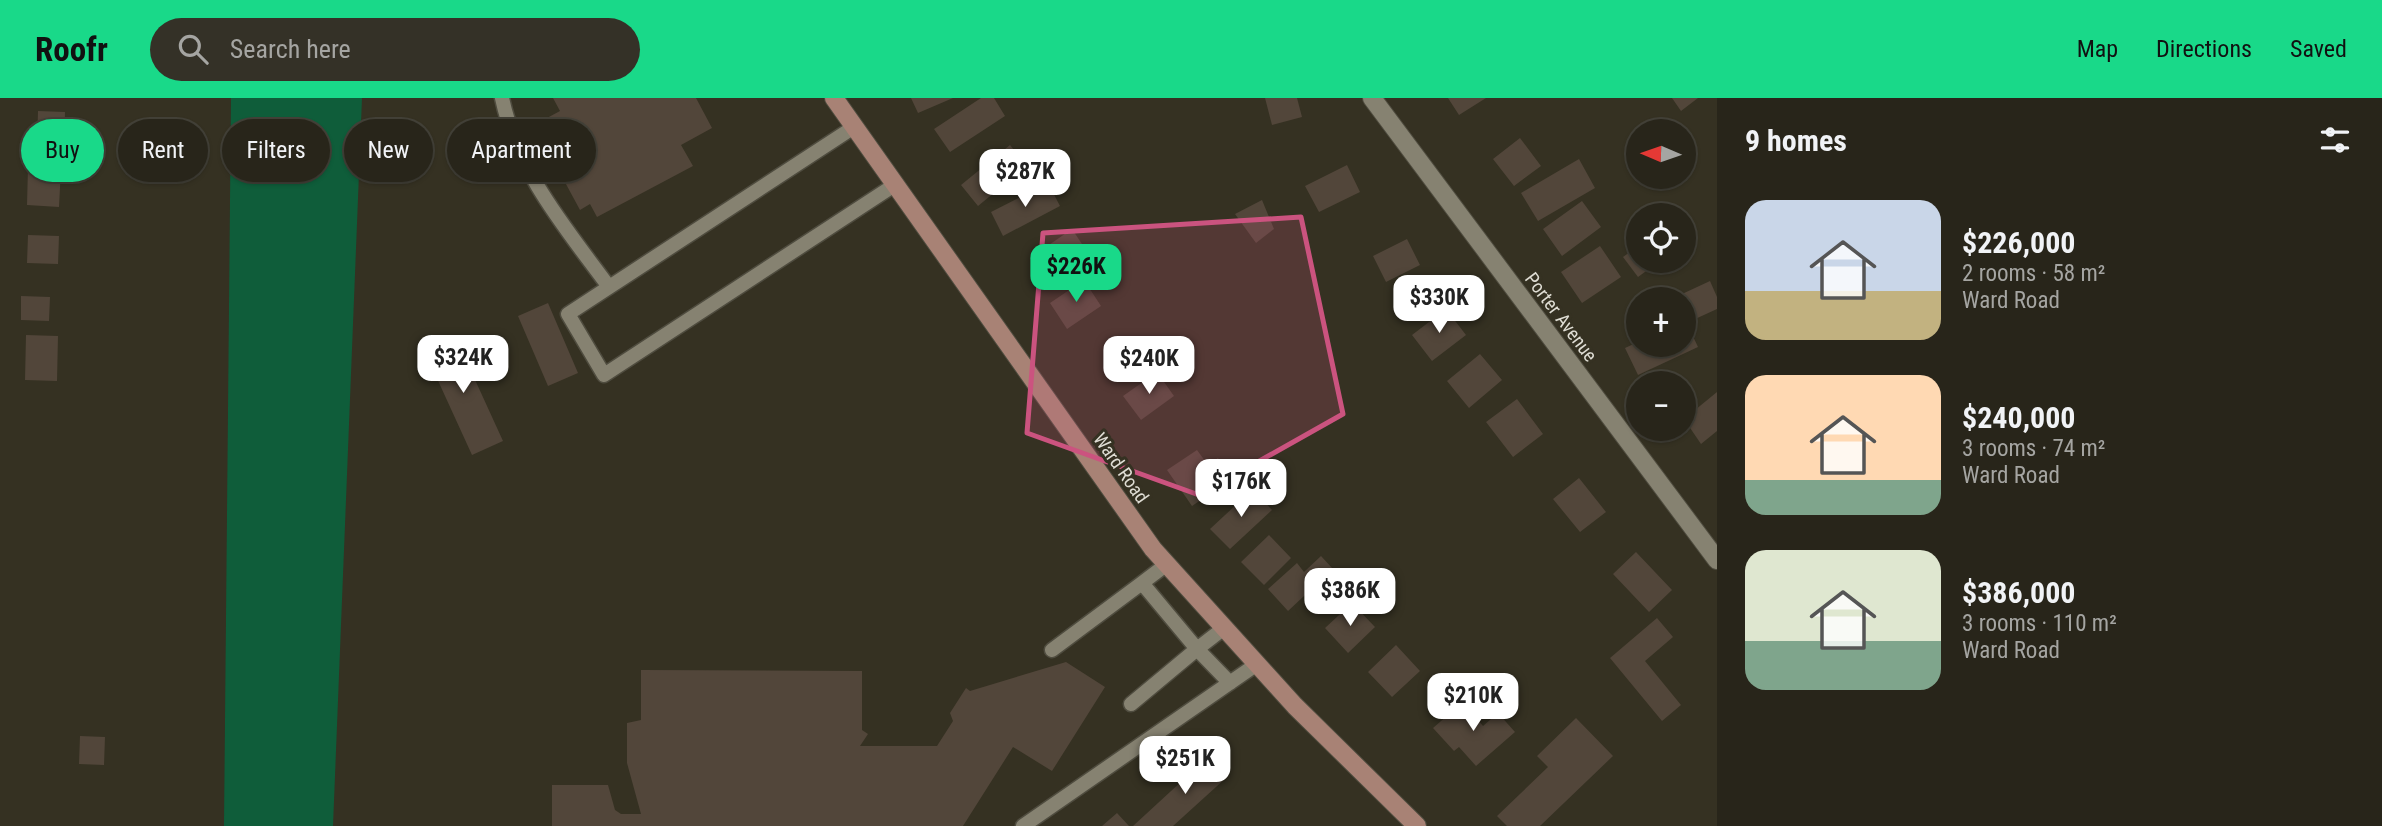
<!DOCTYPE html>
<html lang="en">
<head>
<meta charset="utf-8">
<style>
  :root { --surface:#28251a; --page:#343127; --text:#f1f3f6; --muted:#a5a5a2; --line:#444239; --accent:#19d989 }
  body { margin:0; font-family:"Roboto Condensed",sans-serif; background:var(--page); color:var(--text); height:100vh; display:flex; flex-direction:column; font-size:26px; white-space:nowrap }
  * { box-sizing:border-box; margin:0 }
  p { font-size:23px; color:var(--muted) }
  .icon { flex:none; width:38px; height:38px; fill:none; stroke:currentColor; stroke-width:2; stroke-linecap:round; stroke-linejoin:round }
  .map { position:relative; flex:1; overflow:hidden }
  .details { display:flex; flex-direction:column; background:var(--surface); width:665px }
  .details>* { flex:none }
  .banner { position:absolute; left:21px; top:21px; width:665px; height:63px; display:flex; gap:14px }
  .needle { width:46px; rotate:272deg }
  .fabs { position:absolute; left:1626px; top:21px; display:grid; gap:14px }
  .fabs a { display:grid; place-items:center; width:70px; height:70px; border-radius:50%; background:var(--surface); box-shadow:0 2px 5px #0004,0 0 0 2px var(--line); font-size:35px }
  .price { position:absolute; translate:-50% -60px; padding:0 16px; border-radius:14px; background:#fff; color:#222; font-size:23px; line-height:46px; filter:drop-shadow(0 2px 4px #0008) }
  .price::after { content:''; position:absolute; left:50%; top:42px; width:21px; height:16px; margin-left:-10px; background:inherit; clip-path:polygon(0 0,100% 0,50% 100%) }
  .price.selected { background:var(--accent); color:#111 }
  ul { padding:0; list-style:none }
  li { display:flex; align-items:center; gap:21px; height:175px; padding:0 28px }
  li span { display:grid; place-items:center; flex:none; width:196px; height:140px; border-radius:21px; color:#555 }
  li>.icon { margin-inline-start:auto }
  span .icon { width:84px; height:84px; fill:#fffc; stroke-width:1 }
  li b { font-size:30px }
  h2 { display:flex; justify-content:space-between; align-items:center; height:84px; padding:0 28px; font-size:30px }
  .chip { padding:0 24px; border-radius:32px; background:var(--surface); box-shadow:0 2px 5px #0004,0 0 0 2px var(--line); font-size:24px; line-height:63px }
  .chip.selected { background:var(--accent); color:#111 }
  header { display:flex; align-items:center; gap:42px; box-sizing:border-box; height:98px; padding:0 35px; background:var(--accent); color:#111 }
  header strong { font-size:33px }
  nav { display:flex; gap:38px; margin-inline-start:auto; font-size:24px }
  .search { width:490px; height:63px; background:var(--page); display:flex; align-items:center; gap:18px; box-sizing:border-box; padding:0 24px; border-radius:38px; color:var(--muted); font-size:26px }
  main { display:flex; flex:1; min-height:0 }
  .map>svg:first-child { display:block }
  .green { fill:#0f5d3a }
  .building { fill:#52463a }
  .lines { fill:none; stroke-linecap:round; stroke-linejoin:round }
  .service-casing { stroke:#4f4c3f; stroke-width:17 }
  .minor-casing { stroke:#4f4c3f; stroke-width:20 }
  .secondary-casing { stroke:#4f4c3f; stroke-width:20 }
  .service { stroke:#868271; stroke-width:14 }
  .minor { stroke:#868271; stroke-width:18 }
  .secondary { stroke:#a88275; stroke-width:18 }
  .marked { fill:#cb537f; fill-opacity:0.2; stroke:#cb537f; stroke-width:5; stroke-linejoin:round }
  .labels { text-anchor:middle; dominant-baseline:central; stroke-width:6; stroke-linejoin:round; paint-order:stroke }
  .street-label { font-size:19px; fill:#dfddd4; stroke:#353122 }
</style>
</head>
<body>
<header>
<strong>Roofr</strong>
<div class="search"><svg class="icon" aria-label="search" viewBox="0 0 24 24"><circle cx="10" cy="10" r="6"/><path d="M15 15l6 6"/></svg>Search here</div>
<nav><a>Map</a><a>Directions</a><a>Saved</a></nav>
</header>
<main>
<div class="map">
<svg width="1717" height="728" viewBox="0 0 1717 728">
  <rect width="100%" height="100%" fill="#353122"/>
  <path class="green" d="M231,0H362L333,728H224Z"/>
  <path class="building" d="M553,0H696L712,30L681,47L693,68L597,119L590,106L580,112L534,27L560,13Z
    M911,0H953L918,15Z
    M981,0H994L1005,18L950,54L934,31Z
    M1265,0H1297L1302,19L1272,27Z
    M1448,0H1486L1459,17Z
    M1672,0H1698L1681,13Z
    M38,13L65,14L64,50L37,49Z
    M1520,40L1541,68L1514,88L1493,61Z
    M1010,47L1027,68L978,108L961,87Z
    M1579,61L1595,90L1538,123L1521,95Z
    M1347,67L1360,94L1319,114L1305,88Z
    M28,69L61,70L59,109L27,107Z
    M1048,85L1060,108L1003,138L991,114Z
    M1262,102L1274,131L1256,145L1235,116Z
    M1582,103L1601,129L1562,158L1543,131Z
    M1072,131L1086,152L1044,180L1030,160Z
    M28,137L59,138L58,166L27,165Z
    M1407,141L1420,167L1386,184L1373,158Z
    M1600,148L1621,179L1582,205L1561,174Z
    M1638,148V163H1660L1638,179L1623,159Z
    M1084,182L1101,208L1067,231L1050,205Z
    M1710,183L1717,199V211L1693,222L1682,196Z
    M21,198L50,199L49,223L21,222Z
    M548,205L578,275L548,288L518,218Z
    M1446,211L1466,237L1432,263L1412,237Z
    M1689,230L1698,249L1638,277L1625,250L1638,244V247H1684V233Z
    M26,237L58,238L57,283L25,282Z
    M455,238L503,343L472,357L424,252Z
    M1480,256L1502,282L1469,310L1447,283Z
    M1157,274L1174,298L1141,322L1123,298Z
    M1717,294V333L1701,346L1684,321Z
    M1517,301L1543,336L1513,359L1486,324Z
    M1197,352L1208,367L1218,360L1232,381L1192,408L1167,372Z
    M1579,380L1606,414L1580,434L1553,401Z
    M1253,391L1272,412L1230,451L1210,431Z
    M1269,437L1291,460L1264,487L1241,464Z
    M1636,454L1672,492L1649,514L1613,476Z
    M1321,458L1333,471L1288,513L1268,491L1297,465L1304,474Z
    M1352,505L1375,529L1348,555L1325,530Z
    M1657,520L1673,539L1645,563L1681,607L1662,623L1610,560Z
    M1396,547L1420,573L1392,599L1368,574Z
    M1066,564L1105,589L1052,673L1013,649L963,728H552V687H608L615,712L621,716H641L627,665V625L641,622V572L862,573V632L868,636L860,648H937L953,623L950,615L966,590L970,593Z
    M1463,604L1483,628L1498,615L1515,634L1476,668L1459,649L1454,653L1433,630Z
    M1576,620L1613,658L1540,728H1507L1497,718L1548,669L1537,658Z
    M80,638L105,639L104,667L79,666Z
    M1208,659L1227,679L1173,728H1133Z
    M1117,715L1129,728H1102Z"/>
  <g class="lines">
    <g class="service-casing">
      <path id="service" d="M502,0C518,75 565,129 609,189
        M854,29L568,216L604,277L896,86
        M1142,485L1167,466
        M1224,530L1197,551L1230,585
        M1052,552L1142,485L1197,551L1131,606
        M1023,728L1257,566"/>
    </g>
    <g class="minor-casing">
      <path id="minor" d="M1372,0L1717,462"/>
    </g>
    <g class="secondary-casing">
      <path id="secondary" d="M834,0L1153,451L1295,608L1417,728"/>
    </g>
    <use href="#service" class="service"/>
    <use href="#minor" class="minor"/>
    <use href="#secondary" class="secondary"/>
  </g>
  <path class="marked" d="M1301,119L1343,316L1199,397L1027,335L1043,135Z"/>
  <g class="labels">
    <g class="street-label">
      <text transform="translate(1561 219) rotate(53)">Porter Avenue</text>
      <text transform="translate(1121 370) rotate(55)">Ward Road</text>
    </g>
  </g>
</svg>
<div class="fabs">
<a><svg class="needle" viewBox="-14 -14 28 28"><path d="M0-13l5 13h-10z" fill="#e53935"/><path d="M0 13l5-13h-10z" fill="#a5a5a2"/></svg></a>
<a><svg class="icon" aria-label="locate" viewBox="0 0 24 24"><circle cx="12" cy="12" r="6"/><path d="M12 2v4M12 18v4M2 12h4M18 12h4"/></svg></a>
<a>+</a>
<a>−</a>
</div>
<b class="price" style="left:1025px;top:111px">$287K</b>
<b class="price selected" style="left:1076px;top:206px">$226K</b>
<b class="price" style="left:1439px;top:237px">$330K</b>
<b class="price" style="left:463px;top:297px">$324K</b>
<b class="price" style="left:1149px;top:298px">$240K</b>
<b class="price" style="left:1241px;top:421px">$176K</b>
<b class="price" style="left:1350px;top:530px">$386K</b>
<b class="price" style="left:1473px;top:635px">$210K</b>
<b class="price" style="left:1185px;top:698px">$251K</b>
<div class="banner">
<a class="chip selected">Buy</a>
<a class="chip">Rent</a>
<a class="chip">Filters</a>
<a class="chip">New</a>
<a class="chip">Apartment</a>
</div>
</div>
<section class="details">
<h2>9 homes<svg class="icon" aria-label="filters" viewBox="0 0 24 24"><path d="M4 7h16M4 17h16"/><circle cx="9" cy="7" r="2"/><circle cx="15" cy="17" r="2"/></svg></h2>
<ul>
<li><span style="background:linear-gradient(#c9d6e8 65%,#c2b280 0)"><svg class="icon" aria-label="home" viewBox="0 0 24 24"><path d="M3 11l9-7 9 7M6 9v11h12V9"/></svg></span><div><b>$226,000</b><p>2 rooms · 58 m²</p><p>Ward Road</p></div></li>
<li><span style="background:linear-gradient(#ffd9b3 75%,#7fa58c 0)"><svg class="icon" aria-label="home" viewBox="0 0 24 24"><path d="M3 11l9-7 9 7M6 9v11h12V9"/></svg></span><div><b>$240,000</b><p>3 rooms · 74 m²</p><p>Ward Road</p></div></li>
<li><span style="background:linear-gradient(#dfe7d0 65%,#7fa58c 0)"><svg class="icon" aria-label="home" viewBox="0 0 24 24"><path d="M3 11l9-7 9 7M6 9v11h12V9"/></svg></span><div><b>$386,000</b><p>3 rooms · 110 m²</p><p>Ward Road</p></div></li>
</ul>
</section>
</main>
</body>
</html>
